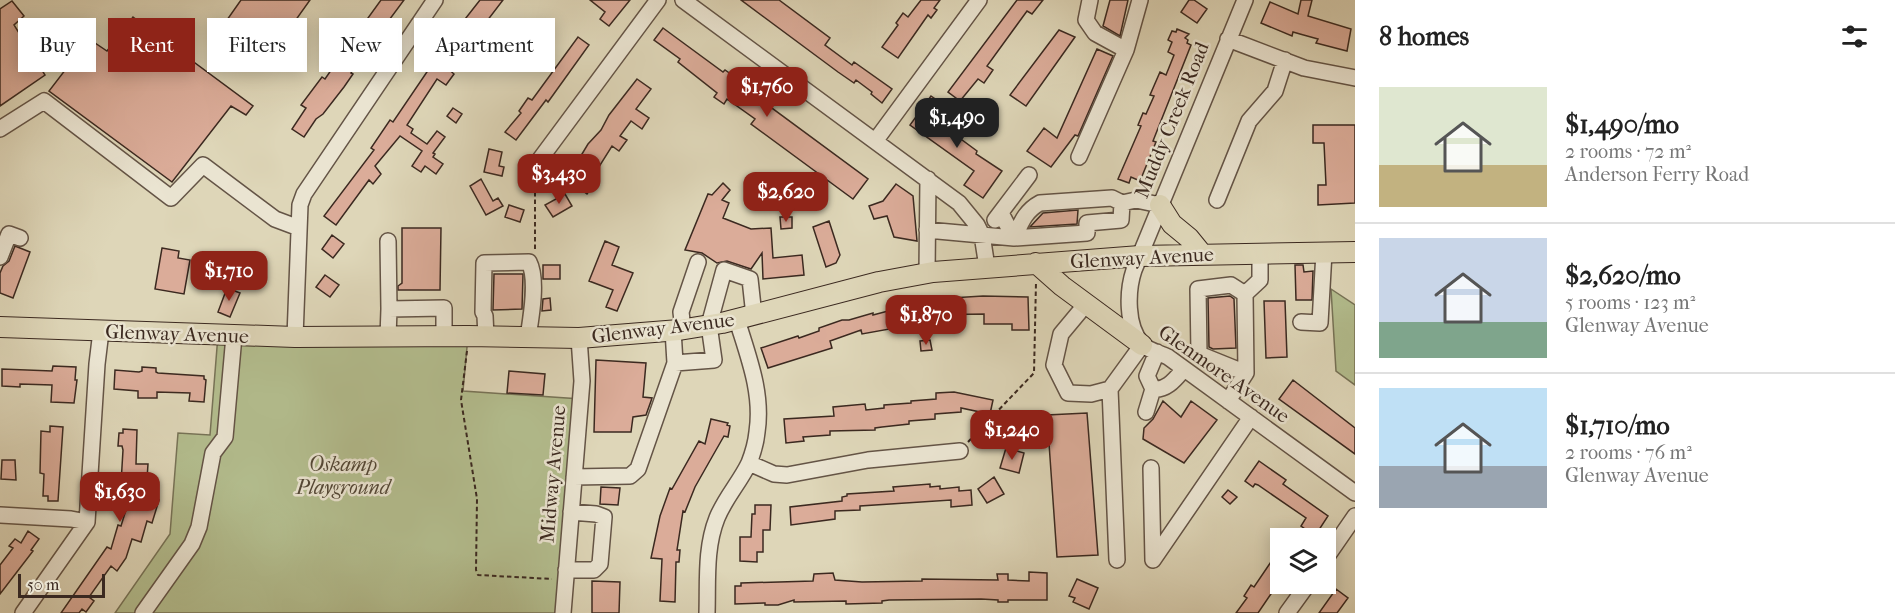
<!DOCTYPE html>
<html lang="en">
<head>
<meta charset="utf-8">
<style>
  :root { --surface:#fff; --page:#f6f6f6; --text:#222; --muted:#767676; --line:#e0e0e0; --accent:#8f2418 }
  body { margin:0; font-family:"IM FELL French Canon",serif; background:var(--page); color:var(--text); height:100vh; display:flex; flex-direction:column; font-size:22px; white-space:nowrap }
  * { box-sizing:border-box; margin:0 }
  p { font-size:20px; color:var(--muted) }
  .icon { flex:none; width:33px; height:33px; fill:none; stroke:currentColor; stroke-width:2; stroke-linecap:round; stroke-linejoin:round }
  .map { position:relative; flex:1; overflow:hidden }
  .panel { display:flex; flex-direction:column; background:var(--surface); width:540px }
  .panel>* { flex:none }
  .hud { position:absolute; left:18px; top:18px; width:570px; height:54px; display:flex; gap:12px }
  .buttons { position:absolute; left:1270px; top:528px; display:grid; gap:12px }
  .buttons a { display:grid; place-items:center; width:66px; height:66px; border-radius:0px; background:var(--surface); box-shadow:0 3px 15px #0003; font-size:30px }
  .scale { position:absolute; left:18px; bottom:15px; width:87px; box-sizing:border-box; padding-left:6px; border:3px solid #3b2920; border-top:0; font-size:16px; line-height:21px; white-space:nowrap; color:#3b2920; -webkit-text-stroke:4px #eae4d1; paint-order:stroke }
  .price { position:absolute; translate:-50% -51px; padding:0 14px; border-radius:12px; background:var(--accent); color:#fff; font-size:20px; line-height:39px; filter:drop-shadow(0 2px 3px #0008) }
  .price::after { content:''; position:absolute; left:50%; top:36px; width:18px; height:14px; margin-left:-9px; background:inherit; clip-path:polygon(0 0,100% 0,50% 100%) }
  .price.active { background:#222; color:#fff }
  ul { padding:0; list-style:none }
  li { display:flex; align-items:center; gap:18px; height:150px; padding:0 24px }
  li+li { border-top:2px solid var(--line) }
  li span { display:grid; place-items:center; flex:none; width:168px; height:120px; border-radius:0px; color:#555 }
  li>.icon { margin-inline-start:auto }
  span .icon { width:72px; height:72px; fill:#fffc; stroke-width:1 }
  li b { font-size:26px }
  h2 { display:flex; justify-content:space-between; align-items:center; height:72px; padding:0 24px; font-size:26px }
  .chip { padding:0 21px; border-radius:0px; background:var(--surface); box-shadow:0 3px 15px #0003; font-size:21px; line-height:54px }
  .chip.active { background:var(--accent); color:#fff }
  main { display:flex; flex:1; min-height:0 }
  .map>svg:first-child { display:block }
  .green { fill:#b3bd8e; stroke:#777357; stroke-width:1.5 }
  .building { fill:#dbac99; stroke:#3b2920; stroke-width:1.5 }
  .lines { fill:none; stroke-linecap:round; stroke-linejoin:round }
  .minor-casing { stroke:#645446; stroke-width:18 }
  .major-casing { stroke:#3b2920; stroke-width:22 }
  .path { stroke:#3b2920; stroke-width:2; stroke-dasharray:4.5 3; stroke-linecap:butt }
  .minor { stroke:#eae4d1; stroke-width:15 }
  .major { stroke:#ded6b8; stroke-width:20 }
  .labels { text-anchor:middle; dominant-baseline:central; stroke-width:5; stroke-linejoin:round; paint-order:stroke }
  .street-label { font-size:20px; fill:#3b2920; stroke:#eae4d1 }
  .park-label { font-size:20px; font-style:italic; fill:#534736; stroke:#eae4d1 }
</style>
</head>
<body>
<main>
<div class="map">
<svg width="1355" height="613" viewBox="0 0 1355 613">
  <rect width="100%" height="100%" fill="#ded6b8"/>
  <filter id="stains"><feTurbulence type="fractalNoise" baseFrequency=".00333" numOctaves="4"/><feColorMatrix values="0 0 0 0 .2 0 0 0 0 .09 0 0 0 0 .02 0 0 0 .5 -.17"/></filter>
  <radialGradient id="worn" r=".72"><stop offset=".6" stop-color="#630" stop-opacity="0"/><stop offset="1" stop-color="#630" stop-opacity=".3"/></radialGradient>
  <path class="green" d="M1331,289L1355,305V385L1336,371Z
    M218,335L468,336L463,391L581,399L563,613H115L170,534L178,433L210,435Z"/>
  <path class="building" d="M241,0H310L268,59L222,27Z
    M381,0H404L375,39L351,73L353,74L344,87L323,114L316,119L304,137L292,129L306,108L301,105L322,77L325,79L336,63L340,66L356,43L352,40Z
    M480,0H503L461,55L457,52L446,67L454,74L446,85L437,79L407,125L413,129L411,133L427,144L437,131L445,137L433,153L435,154L433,157L443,164L436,174L425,166L421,172L412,166L422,151L400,136L375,166L381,174L373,184L369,180L336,225L324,216L374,150L371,148L390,120L393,122L431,66L429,65Z
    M590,0H630L609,26L600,19L605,12Z
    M741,0H779L830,38L825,45L852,65L854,62L892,89L882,103L871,94L872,92L856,80L854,83L838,72Z
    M921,0H940L934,8L937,10L931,18L928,15L898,58L882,47L898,25L896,23L903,13L908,17Z
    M1017,0H1043L1032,14L1027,11L987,66L993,70L984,83L978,79L960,101L948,92Z
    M1110,0H1128L1120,36L1103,26Z
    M1189,0H1194L1207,9L1197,23L1181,12Z
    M1301,0H1312L1308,16L1351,29L1347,51L1316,43L1318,39L1300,34L1293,32L1292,36L1261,23L1270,2L1298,14Z
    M12,1L24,16L14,25L45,75L0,106V9Z
    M133,17L253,106L246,115L231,106L172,182L49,91L89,39L107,51Z
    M663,28L723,72L725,70L735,77L733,79L738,83L868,179L853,199L751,124L755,119L727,99L724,104L714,97L717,93L678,62L680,59L654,40Z
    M1177,29L1189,34L1185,38L1188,40L1187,43L1191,45L1153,141L1156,142L1140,181L1131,177L1129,183L1118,179L1141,126L1138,125L1143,113L1146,114L1154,96L1150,95L1160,72L1166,75L1174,55L1168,52L1172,42L1168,40L1172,31L1176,32Z
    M1059,30L1075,37L1026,106L1010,95Z
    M578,37L589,45L548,102L546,100L516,140L505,132L521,113L519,111L528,98L532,100Z
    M1097,49L1113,56L1078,136L1075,135L1051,167L1027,151L1044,128L1057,138Z
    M637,79L651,89L636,109L649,118L642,129L631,121L620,136L627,140L619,151L612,146L590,181L594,184L587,194L571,182L573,176L571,175L581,161L579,159L588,144L601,130L609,115Z
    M931,96L941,103L931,117L977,151L976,154L1002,171L983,198L964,185L974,171L910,125Z
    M453,108L462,114L456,123L447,116Z
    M1313,125H1355V203L1318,205V185H1326L1324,143H1313Z
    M489,149L502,152L499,166L504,167L502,176L484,172Z
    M481,179L493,201L498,198L503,206L486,215L470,186Z
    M723,183L730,190L722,200L729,203L723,218L751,229L771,228L773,258L802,255L804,275L763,279L762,253L751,269L727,261L717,263L702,253L685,250L708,194L712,195Z
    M896,184L913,196L917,241L894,237L887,216L874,219L869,206L883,201Z
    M565,194L572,206L553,217L545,205Z
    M509,205L524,210L520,222L505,217Z
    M1078,210L1077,224L1030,227L1043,213Z
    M780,217H792V228L781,229Z
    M829,221L840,255L836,263L826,267L813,227Z
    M402,228H441L440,290H398V286L402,283Z
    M332,235L344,244L333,258L322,249Z
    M605,241L619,247L612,265L633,273L617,311L606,307L613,290L589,281Z
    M15,246L30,252L13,298L0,293V273L3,266L9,261Z
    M162,248L179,251L178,258L190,260L184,294L155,289Z
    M543,265H560V279H543Z
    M1295,265H1303L1304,272L1313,271L1312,300H1296Z
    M494,274H523L522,309L493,310Z
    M325,275L339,285L330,297L316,287Z
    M227,288L240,293L230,317L218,312Z
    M983,296L1028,297L1029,330H1012V324H984V314L922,315L923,323L862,334L861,330L830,341L832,348L768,368L761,348L798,336L799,338L819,331V328L842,320H849L873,313V315L911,305V303L935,299Z
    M1230,296L1234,299L1236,348L1213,349L1209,347L1208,298Z
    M550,298L551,310L542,311L543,299Z
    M1264,301H1285L1287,357L1266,358Z
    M930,340L932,350L921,351L920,341Z
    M596,360L646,363L643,397L652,398L651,401L646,415L633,417L631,432H594Z
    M53,366L76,367L75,380H77L74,403L51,402L52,385L20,384V387L2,386V369L52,371Z
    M142,367L156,368V372L158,373L204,376V379L206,380L204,402L189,401L190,393L157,392V398H138V391L114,389L115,370L139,372L142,371Z
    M509,371L545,374L543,395L507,393Z
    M1293,380L1355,428V454L1279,399Z
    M954,392L993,400L990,414L961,408V412L935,414V419L909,421V424L882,427L875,428V430L830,431V435L803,437L804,441L786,443L784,419L834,416L833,407L865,404L866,410L884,408V405L911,403V401L936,399V393Z
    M1163,401L1181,417L1191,401L1217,420L1184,463L1143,439L1144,428L1153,419Z
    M1087,413L1098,555L1057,557L1047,415Z
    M1011,415L1020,434L1002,442L998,434L1002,432L997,422Z
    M711,419L728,423L727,425L730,426L728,437L724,436L712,457L695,487L685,512L683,511L677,550H680L679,562H676L675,602L660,601L662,559L651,558L660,516L670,488L672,489L699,441L705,444Z
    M50,426L63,427L58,501H48V496H43L44,474L40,473L41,431L50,432Z
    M123,429L137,430L136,464H148L147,479H140V499L159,500L152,523L147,521L141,542L132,539L126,558L117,571L111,566L89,597L94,601L86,612L82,609L79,613H61L107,547L111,549L118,525L121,526L129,500H120L123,450L122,446H118L119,433H123Z
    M1006,448L1024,453L1019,473L1000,468Z
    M2,460H15L16,480L1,479Z
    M1259,461L1286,480L1283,484L1328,516L1315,536L1301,526L1306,518L1258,485L1255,484L1253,487L1245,481Z
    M994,477L1004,494L987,503L978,489Z
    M930,484V487L940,486V489L959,487V491L971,490L972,505L951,507V500L860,506V510L835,511V519L791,525L790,507L842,501V497L847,496V494L894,491L893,487Z
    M601,487L620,488L618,505L600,504Z
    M1228,490L1237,497L1230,504L1222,497Z
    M755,505H771L770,530H763V552H757V562L740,561V537H751L752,514H755Z
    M28,531L39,539L31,550L33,551L0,594V565L13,548L9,546L15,539L21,543Z
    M1281,547V580L1275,588L1258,613H1236L1247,598L1244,596L1251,585L1254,587Z
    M1029,572L1047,573V600H1008V602H998V600L981,599L889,600L882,601V603L846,604V601L794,602V600L778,605H765V603L735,604V586H741V583L813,581L814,574L833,573L835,580L862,582L922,581V579L998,580L997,574H1008V580L1029,581Z
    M1077,579L1098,588L1089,609L1073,602L1075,598L1069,596Z
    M592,581L620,582L619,613H592Z
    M1336,589L1348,598L1337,613H1319Z"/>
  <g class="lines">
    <g class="minor-casing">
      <path id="minor" d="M683,0L959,203L977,225L982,235L987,267
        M1245,0L1134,270C1127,291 1126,326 1142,344C1147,350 1160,353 1168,357L1355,493
        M1228,39L1304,68L1355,78
        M1126,50L1140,0
        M0,129L44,101L171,198L203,165L275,219L299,228
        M876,140L979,0
        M1079,157L1126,50L1095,33L1086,20L1090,0
        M529,174L658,0
        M1217,200L1249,121L1275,91L1285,60
        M1001,213L1014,238L1087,233V223L1121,220L1122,203L1136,200L1160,205
        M995,220L1029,175
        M927,230L1014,238C1021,223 1025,211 1040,203L1112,198L1122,203
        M388,241L389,309
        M0,257L9,234L20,238
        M927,273L928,179
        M1245,294L1231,285L1198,289L1199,354L1246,373
        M1086,304L1061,334L1054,365L1068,393L1091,394L1110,389L1142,345
        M1301,322L1320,323L1324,252
        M683,329L681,312L698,262
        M673,330L675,363L714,360L709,325L724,270L750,279L754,316
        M295,337L300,205L304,194L435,0
        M388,337L389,309L444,308V336
        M486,337L485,316L483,312L484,263L529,262C538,279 531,318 528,337
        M1110,389L1117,560
        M1153,389L1147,376L1157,352
        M1228,401L1246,373L1245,294L1260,280V253
        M1146,412L1153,389C1167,391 1176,378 1184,369
        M749,463L774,474L787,475L868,460L960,451
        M1151,468L1153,560
        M574,477L630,476L638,469L675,363
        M0,515L71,519L87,522
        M1326,558L1355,516
        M1153,560L1251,417
        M566,570H594L600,564L604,517L596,514L571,512
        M23,613L87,522L97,364L101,331
        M143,613L192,544L199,527L213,453L225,437L234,336
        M563,613L582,381L579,338
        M707,613C708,581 705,548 717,518C725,498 740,482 749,463C753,453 756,442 757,432C763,393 748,356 737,320
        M1287,613L1308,584"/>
    </g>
    <g class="major-casing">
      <path id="major" d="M1160,205L1172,224L1189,238L1202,254
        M1036,263L1062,286L1142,345
        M0,327L295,337L468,336L579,338L679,330L722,323L879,282L933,272L1140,256L1355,252"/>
    </g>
    <path class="path" d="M532,185L535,192V251
      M467,351L461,400L477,499L476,570L478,575L552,579
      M968,442L1034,373L1036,282"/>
    <use href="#minor" class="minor"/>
    <use href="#major" class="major"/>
  </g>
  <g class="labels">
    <g class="street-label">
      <text transform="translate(1172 120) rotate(-68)">Muddy Creek Road</text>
      <text transform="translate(1142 258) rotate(-3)">Glenway Avenue</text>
      <text transform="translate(663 328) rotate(-7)">Glenway Avenue</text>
      <text transform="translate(177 334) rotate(2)">Glenway Avenue</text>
      <text transform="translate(1224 374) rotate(35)">Glenmore Avenue</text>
      <text transform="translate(553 474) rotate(-85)">Midway Avenue</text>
    </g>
    <g class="park-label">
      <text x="343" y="464">Oskamp<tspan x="343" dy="23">Playground</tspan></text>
    </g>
  </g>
  <rect width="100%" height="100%" filter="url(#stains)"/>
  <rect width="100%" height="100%" fill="url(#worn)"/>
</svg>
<div class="buttons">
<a><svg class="icon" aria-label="layers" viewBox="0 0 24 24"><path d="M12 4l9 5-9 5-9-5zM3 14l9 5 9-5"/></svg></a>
</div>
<div class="scale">50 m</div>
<b class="price" style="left:767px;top:118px">$1,760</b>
<b class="price active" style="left:957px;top:149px">$1,490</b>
<b class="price" style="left:559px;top:205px">$3,430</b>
<b class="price" style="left:786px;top:223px">$2,620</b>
<b class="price" style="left:229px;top:302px">$1,710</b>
<b class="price" style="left:926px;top:346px">$1,870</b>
<b class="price" style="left:1012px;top:461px">$1,240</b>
<b class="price" style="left:120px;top:523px">$1,630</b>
<div class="hud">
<a class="chip">Buy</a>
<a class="chip active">Rent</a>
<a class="chip">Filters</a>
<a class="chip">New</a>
<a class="chip">Apartment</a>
</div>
</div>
<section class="panel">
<h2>8 homes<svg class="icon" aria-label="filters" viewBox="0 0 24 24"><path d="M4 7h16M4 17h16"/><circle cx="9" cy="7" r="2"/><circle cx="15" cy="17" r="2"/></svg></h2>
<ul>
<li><span style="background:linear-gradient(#dfe7d0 65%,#c2b280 0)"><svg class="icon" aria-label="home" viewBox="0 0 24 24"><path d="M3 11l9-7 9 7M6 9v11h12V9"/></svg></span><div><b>$1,490/mo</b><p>2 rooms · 72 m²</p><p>Anderson Ferry Road</p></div></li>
<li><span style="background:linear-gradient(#c9d6e8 70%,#7fa58c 0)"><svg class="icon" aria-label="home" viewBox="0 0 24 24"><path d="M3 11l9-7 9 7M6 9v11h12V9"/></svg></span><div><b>$2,620/mo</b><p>5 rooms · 123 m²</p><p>Glenway Avenue</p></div></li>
<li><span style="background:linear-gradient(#bfe0f5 65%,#9aa5b1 0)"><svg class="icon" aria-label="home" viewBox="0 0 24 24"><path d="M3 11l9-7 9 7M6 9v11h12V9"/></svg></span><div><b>$1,710/mo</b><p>2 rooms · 76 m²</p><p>Glenway Avenue</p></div></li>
</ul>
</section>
</main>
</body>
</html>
